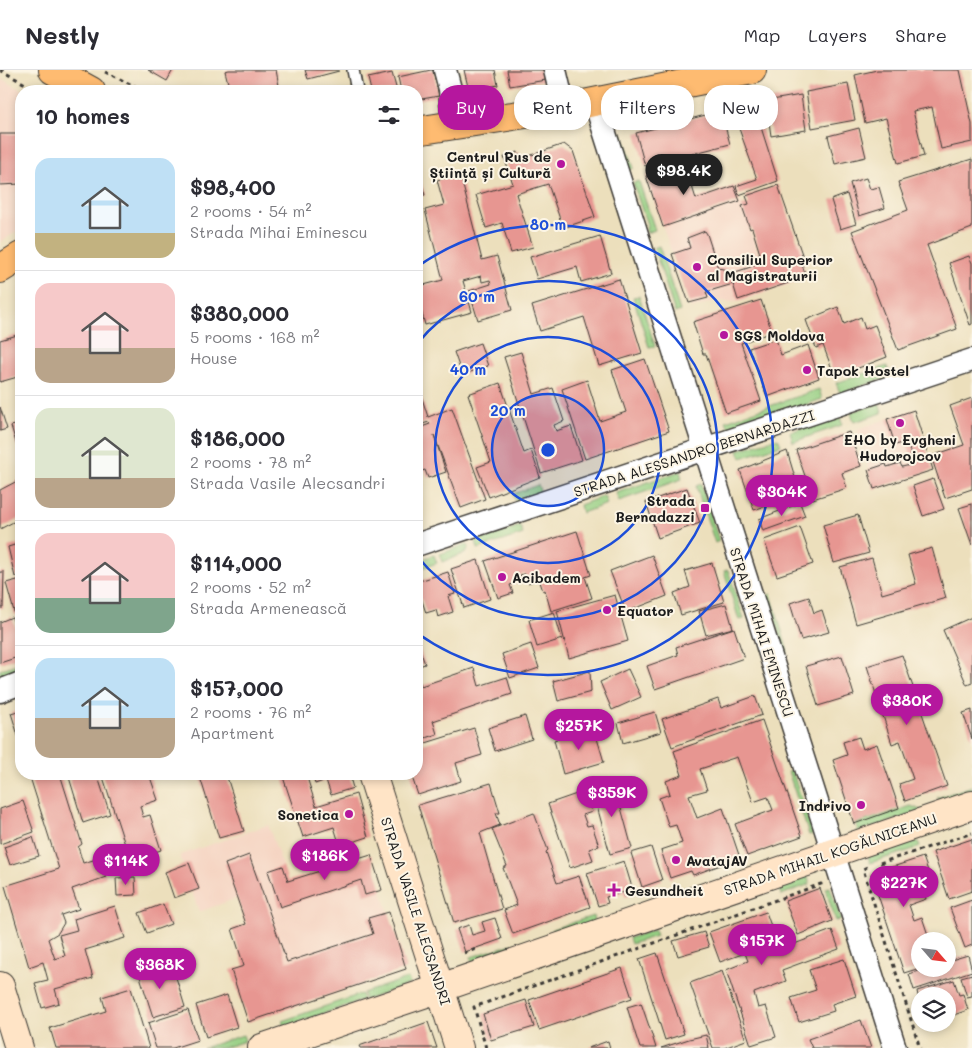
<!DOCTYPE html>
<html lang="en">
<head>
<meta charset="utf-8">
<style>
  :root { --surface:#fff; --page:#f2f2f3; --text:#2b2b33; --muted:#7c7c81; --line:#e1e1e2; --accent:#b5179e }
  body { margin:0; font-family:Mali,sans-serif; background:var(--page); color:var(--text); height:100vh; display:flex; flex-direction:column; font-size:19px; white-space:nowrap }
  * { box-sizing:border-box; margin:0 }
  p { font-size:16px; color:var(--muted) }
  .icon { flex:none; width:28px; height:28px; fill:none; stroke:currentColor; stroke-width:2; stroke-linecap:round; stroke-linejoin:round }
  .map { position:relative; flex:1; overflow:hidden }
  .drawer { position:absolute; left:15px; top:15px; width:408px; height:695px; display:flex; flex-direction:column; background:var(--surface); border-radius:20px; box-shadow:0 2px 8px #0003 }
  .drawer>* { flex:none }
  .banner { position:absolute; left:438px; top:15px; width:459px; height:45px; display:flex; gap:10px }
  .needle { width:32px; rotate:118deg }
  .tools { position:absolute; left:911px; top:862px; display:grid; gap:10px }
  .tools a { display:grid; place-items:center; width:45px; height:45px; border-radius:50%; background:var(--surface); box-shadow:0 2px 8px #0003; font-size:25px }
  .price { position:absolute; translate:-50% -42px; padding:0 11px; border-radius:18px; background:var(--accent); color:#fff; font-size:16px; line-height:32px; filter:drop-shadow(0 1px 2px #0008) }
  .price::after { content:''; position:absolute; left:50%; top:30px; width:15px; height:11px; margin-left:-8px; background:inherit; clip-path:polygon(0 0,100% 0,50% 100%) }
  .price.active { background:#222; color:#fff }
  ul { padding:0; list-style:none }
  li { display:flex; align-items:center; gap:15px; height:125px; padding:0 20px }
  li+li { border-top:1px solid var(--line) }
  li span { display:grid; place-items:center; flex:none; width:140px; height:100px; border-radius:15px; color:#555 }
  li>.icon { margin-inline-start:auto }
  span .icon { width:60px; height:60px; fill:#fffc; stroke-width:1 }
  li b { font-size:21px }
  h2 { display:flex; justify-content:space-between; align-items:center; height:60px; padding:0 20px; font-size:21px }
  .pill { padding:0 18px; border-radius:20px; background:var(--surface); box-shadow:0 2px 8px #0003; font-size:18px; line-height:45px }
  .pill.active { background:var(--accent); color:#fff }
  header { display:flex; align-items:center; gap:30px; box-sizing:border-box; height:70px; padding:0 25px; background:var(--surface); border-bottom:1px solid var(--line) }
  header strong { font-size:24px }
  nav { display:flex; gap:28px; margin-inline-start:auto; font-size:18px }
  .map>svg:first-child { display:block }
  .built { fill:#f5d3c1 }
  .green { fill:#94ce81; stroke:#58754e }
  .building { fill:#e79691 }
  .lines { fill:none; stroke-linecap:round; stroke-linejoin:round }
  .service-casing { stroke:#3b3934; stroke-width:14 }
  .minor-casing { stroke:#3b3934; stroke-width:25 }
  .secondary-casing { stroke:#3b3934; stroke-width:30 }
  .primary-casing { stroke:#3b3934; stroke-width:30 }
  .path { stroke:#3b3934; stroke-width:3; stroke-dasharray:4 4; stroke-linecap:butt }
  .service { stroke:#fff; stroke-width:11 }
  .minor { stroke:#fff; stroke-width:22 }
  .secondary { stroke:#ffe4c6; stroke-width:28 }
  .primary { stroke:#febb71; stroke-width:28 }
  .ring { fill:none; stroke:#1d4ed8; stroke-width:2.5 }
  .poi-dot { fill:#b5179e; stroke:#fcf5e5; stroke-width:2 }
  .labels { text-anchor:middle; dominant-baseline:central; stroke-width:4; stroke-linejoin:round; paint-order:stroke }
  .poi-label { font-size:14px; font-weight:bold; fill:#1c1c1c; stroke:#fcf5e5; text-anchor:start }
  .street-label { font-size:14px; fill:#1c1c1c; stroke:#fcf5e5 }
  .centre { fill:#1d4ed8; stroke:#fcf5e5; stroke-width:2.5 }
  .ring-label { font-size:15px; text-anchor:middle; font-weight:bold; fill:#1d4ed8; stroke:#fcf5e5; stroke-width:4; stroke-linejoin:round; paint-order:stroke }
</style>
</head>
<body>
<header>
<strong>Nestly</strong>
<nav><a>Map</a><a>Layers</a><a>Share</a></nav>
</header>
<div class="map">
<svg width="972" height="978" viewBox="0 0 972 978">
  <rect width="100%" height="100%" fill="#fcf5e5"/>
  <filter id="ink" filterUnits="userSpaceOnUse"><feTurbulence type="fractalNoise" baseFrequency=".02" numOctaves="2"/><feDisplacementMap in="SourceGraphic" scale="10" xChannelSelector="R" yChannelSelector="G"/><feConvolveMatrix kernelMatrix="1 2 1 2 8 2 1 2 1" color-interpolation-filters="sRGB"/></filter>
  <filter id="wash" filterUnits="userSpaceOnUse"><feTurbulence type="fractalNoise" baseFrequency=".0096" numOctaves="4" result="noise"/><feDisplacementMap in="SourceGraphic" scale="20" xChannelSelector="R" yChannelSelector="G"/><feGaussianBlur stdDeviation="1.12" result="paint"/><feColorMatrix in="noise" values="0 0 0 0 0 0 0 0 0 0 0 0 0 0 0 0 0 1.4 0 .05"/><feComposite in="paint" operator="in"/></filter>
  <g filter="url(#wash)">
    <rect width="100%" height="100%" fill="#ecdfbc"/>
    <path class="built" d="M0,8L24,21H21V159L0,172Z
      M741,132L758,183L800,169L807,191L802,193L807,208L739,232L715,231L691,239L663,157Z
      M914,340L933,400L874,419L857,359Z
      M268,755L288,811L371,785L406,899L277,943L237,828L199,842L180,785Z"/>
    <path class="green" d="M622,63L634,98L626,101L614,66Z
      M639,111L655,160L647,163L646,159L647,155L633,113Z
      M659,176L680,241L675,243L654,178Z
      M639,226L655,276L649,277L633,227Z
      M887,296L890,307L840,323L836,313Z
      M819,319L822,329L730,361L726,351Z
      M879,333L882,343L854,352L851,342Z
      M840,346L842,355L793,372L790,362Z
      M778,368L781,375L741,388L738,380Z
      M680,401L682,409L619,431L616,423Z
      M701,414L719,471L715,473L696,416Z
      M538,415L541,423L516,432L513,424Z
      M604,426L607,434L582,443L580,435Z
      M520,456L523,464L478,479L476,471Z
      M465,475L469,476L466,483L442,492L440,484Z
      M434,485L437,493L416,500V491Z
      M728,500L744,549L739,550L724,501Z
      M771,524L788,582L785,583L768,525Z
      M21,592V600L0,607V600Z
      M792,700L813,764L809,765L788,701Z
      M972,716V723L944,732L937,728Z
      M911,736L923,741L858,762L856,754Z
      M918,771L920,777L870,793L868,786Z
      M807,806L810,814L781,825L779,818Z
      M830,817L841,850L836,851L825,818Z
      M593,846L594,852L554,865L552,859Z
      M654,860L656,866L631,874L629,868Z
      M512,874L513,879L473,893L471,887Z
      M408,908L410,914L365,930L363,923Z
      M361,924L363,930L284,957L282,951Z
      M243,965L245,971L223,978H203Z"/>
    <g id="blocks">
      <path class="building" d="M148,0H173L167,11Z
        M229,0H276L280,21H230L225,1Z
        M305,0H339V1L308,9Z
        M431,0H433L439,26L416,30V21H401L398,7Z
        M464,0H495L498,15L469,21Z
        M507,0H544L546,10L510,16Z
        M877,0H960L972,54V72L941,79L932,37L913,41L924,86L898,93L886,48L865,53L855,5Z
        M392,3L397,21H371L368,8Z
        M848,14L855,50L812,58L806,22Z
        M801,25L806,60L771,66L766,31Z
        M753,32L778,111L739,125L736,116L757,109L732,39Z
        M721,41L730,74L645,96L636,63Z
        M859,58L866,87L835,94L828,66Z
        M0,64H21V114L0,115Z
        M564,74L573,81L595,147L563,158L548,114L516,124L533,177L511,183L502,153L486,158L476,125L513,114L504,87L518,82L520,89Z
        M972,89V158L927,175L957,259L898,280L852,161L908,140L898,112Z
        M685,94L696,129L734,116L740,131L663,157L646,106Z
        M416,96L425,125L416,127Z
        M460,104L482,190L497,186L512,240L478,250L469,221L491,214L490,210L482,212L481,206L463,211L472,242L425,255L420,236L416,237V217L443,210L425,140L444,135L437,110Z
        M866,108L870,119L879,117L885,138L859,146L850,113Z
        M778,115L804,190L801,191L806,207L738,230L733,214L706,222L708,228L689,233L672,184L690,178L687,168L705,161L707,164L718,198L728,200L729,204L754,196L753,193L758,184H760L752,158L750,159L742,136L749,134L746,126Z
        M847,124L856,154L840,159L831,130Z
        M600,166L611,203L581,212L577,197L537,209L530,187Z
        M969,186L972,193V254L970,255L949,193Z
        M619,209L642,283L599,296L584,247L540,261L532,236Z
        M761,230L772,262L741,273L761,331L726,343L706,284H703L693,252Z
        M838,237L844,254L861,247L865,259L875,255L887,287L835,307L823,275L816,278L806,250Z
        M21,264V306L0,312V270Z
        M776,269L781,285L808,275L819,308L767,327L749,278Z
        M416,270L422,284L416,286Z
        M480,273L488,296L462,305L454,282Z
        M521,282L534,324L553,318L564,351L554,355L556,361L571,356L582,390L541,403L504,287Z
        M645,289L669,361L585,389L562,319L587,310L600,351L626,342L612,300Z
        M417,313L428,347L452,338L485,429L461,438L434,365L446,402L428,408L425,400L416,403V359L430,354L429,352L416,356Z
        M500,313L524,383L531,380L540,407L489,427L477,397L491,392L468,324Z
        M972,328V419L945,428L931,386L964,375L950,336Z
        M0,337L7,359L0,361Z
        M914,340L933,400L874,419L868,400L886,394L887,397L900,393L902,397L914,394L907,372L895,375L887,349Z
        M21,353V389L11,356Z
        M849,362L861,396L842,403L847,418L813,429L796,380Z
        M787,381L800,424L754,440L740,400Z
        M21,409V448L0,459V420Z
        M933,409L944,439L923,446L913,416Z
        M687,418L700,453L658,468L646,432Z
        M800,433L805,446L763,461L759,449Z
        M972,434V475L959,438Z
        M858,445L869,483L834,493L823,455Z
        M800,457L813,494L777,506L764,470Z
        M577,461L591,505L585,507L592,528L551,541L545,520L543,521L539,509L528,513L525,504L520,505L522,511L510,515L513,523L498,528L485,491Z
        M21,473V505L15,507L8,477Z
        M932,478L946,528L856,554L840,497L872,488L882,524L916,514L908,485Z
        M652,485L667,526L626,542L610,501Z
        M478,490L490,529L464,538L451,499Z
        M712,493L724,532L681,545L674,523L690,517L685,501Z
        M0,502H4L3,538H0Z
        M448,502L455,524L448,526L453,542L438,547L436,540L426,543L416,512Z
        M21,509V543L15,545L6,513Z
        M615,525L628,571L569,588L557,541Z
        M809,527L814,543L822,540L829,562L801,570L790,533Z
        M726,534L733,558L706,565L699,541Z
        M554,542L562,569L537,577L529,550Z
        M12,547L21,575V586L0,593V552Z
        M972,547V613L967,615L943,560Z
        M734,558L744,588L655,619L647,596L678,585L676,577Z
        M416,569L425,594L416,597Z
        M531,574L539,598L510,608L502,584Z
        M902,585L947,716L905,731L899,714L913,709L900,671L892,674L867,596Z
        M842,586L854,625L818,636L806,596Z
        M474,598L479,616L507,607L512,624L433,651L437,664L416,671V601L421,616Z
        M628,599L641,627L612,640L600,612Z
        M590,601L591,622L558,631L553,611Z
        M755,626L762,645L672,677L662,649L718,629L721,638Z
        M21,640V675L11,643Z
        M972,640V669L963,643Z
        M655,642L661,662L623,673L618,653Z
        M525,646L532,669L495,681L488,658Z
        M762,650L802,766L747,786L735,754L773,740L768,727L753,732L737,687L700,699L707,720L689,725L697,748L723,738L740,788L693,805L691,801L670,808L661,780L682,773L676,755L669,757L659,728L670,724L666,711L682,705L674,681Z
        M474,658L482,685L456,693L461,711L418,725L411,704H416V676Z
        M594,658L604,692L563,704L554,670Z
        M859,667L863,679L877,674L899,738L854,754L833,690L847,685L843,672Z
        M29,704H60L82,774L78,777L83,793L100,788L106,807L72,819L79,839L61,845L64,853L58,863L48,869L55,889L65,886L59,865L77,860L74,849L115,836L125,868L85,880L93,908L55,919L59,933L42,938L35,913L48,910L43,892L29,897L5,816L59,799Z
        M68,704H97L110,744L83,753Z
        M102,704H149L158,730L140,736L143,747L150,745L161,780L130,790Z
        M199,704H226L244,761L219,768Z
        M282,704H306L316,736L356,724L368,767L340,776L334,757L303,767Z
        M312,704H349L353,718L331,725L326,710L315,714Z
        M614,712L632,778L610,784L592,718Z
        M491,713L500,743H496L500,755L480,763L502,839L454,853L418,735Z
        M585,721L592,742L583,745L587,756L592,755L599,776L589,779L593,790L570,798L548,734Z
        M23,731L34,762L0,774V739Z
        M534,743L548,780L546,782L557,813L579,806L590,837L513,864L504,840L517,835L503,798L507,796L492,759Z
        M33,767L39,786L10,795L4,777Z
        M972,769V821L949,829L933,782Z
        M651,777L662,810L642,817L631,783Z
        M249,785L287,892L373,864L368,848L389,842L406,899L248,952L231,900L244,896L232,859L246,854L225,794Z
        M371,785L382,820L365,825L361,810L280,837L268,801L283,796L288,811Z
        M923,787L932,812L922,816L926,829L909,835L914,850L922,847L930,871H920V898L904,903L871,804Z
        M624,791L634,824L625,827L624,822L606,827L608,833L598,836L587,803Z
        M189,793L199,819L174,828L165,802Z
        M135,807L136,825L117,826L116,808Z
        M820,818L832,851L798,865L785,831Z
        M972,830V875L965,878L950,838Z
        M163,834L171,854L147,863L139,843Z
        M766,842L777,873L760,879L762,886L832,860L839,879L782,900L786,911L754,923L758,938L766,936L776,967L751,975L726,900L748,891L745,883L720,892L709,862Z
        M495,848L502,869L465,882L457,859L469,855L472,865L485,861L482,852Z
        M704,862L709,877L678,886L673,871Z
        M657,883L684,964L665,970L639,889Z
        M968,885L972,901L914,920L909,904L926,899H948V891Z
        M844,889L856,926L832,934L834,941L799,952L791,928L816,920L809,900Z
        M157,890L163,908L175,904L185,937L153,947L137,897Z
        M622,898L632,928L539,960L529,930Z
        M722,901L746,970L724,978H713L690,913Z
        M972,904V926L967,927L961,907Z
        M954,910L959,925L963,924L968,940L948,947V926H920L919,931L917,921Z
        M131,918L149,978H56L50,958L106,941L102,927Z
        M227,925L237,957L206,967L196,935Z
        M526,930L534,957L491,970L483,944Z
        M641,933L651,962L656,978H640L636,966L627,937Z
        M188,940L198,970L173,978H156L148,953Z
        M861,950L871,978H812L808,969Z
        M428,952L437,978H360L359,976Z
        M706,965L709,978H661L689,969Z
        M608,971L610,978H588Z"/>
    </g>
  </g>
  <g filter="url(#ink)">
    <use href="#blocks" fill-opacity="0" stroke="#3b3934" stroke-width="1"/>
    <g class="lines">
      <g class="service-casing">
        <path id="service" d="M353,0L357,21"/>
      </g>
      <g class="minor-casing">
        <path id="minor" d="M445,0L450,19L453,55
          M555,0L564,38
          M595,32L895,978
          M416,475L972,290
          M0,621L21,613"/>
      </g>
      <g class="secondary-casing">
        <path id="secondary" d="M372,704L459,978
          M0,916L19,978
          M262,978L423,924L972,735"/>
      </g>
      <g class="primary-casing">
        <path id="primary" d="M53,0L91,21
          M416,61L564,38L752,0
          M0,199L21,186"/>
      </g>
      <path class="path" d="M0,0L38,21
        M105,2L145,21
        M880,793L972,763
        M867,797L863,799L920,978
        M464,883L477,879
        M486,978L474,937L821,814V816"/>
      <use href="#service" class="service"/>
      <use href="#minor" class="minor"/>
      <use href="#secondary" class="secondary"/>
      <use href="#primary" class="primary"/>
    </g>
  </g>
  <circle cx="548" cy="380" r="56" fill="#1d4ed8" fill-opacity=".12"/>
  <g class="ring">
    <circle cx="548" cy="380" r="56"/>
    <circle cx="548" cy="380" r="113"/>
    <path d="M417 274A169 169 0 1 1 417 486"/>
    <path d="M417 197A225 225 0 1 1 417 563"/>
  </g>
  <g class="poi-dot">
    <circle cx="561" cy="94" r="5"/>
    <circle cx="697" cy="197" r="5"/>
    <circle cx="724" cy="265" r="5"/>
    <circle cx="807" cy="300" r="5"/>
    <circle cx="900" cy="353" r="5"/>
    <rect x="700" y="433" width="10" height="10" rx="2.5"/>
    <circle cx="502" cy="507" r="5"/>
    <circle cx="607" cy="540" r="5"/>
    <circle cx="861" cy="735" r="5"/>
    <circle cx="349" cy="744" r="5"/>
    <circle cx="676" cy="790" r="5"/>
    <path d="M611.5 812.5h5v5h5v5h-5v5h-5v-5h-5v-5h5z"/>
  </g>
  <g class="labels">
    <g class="poi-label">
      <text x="551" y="86" text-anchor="end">Centrul Rus de<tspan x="551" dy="16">Știință și Cultură</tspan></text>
      <text x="707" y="189">Consiliul Superior<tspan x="707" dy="16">al Magistraturii</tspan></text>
      <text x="734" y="265">SGS Moldova</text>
      <text x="817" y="300">Tapok Hostel</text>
      <text x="900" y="369" text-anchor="middle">EHO by Evgheni<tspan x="900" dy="16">Hudorojcov</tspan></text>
      <text x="695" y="430" text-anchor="end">Strada<tspan x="695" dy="16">Bernadazzi</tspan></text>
      <text x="512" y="507">Acibadem</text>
      <text x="617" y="540">Equator</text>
      <text x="851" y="735" text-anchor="end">Indrivo</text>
      <text x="339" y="744" text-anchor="end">Sonetica</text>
      <text x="686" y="790">AvatajAV</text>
      <text x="625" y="820">Gesundheit</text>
    </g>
    <g class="street-label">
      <text transform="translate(694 383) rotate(-18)">STRADA ALESSANDRO BERNARDAZZI</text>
      <text transform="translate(762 562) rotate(72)">STRADA MIHAI EMINESCU</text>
      <text transform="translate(830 784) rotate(-19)">STRADA MIHAIL KOGĂLNICEANU</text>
      <text transform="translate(416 841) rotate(72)">STRADA VASILE ALECSANDRI</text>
    </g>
  </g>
  <circle cx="548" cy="380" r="8" class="centre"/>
  <g class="ring-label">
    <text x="548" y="160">80 m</text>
    <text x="477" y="232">60 m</text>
    <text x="468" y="305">40 m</text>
    <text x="508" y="346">20 m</text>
  </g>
</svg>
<div class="tools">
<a><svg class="needle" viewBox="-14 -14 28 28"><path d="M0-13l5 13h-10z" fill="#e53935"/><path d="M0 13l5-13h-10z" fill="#7c7c81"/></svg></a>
<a><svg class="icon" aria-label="layers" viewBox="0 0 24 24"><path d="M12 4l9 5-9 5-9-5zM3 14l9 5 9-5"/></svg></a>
</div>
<b class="price active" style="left:684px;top:126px">$98.4K</b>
<b class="price" style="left:782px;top:447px">$304K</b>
<b class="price" style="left:907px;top:656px">$380K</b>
<b class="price" style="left:579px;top:681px">$257K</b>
<b class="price" style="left:612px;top:748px">$359K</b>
<b class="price" style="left:325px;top:811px">$186K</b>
<b class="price" style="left:126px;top:816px">$114K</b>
<b class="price" style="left:904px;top:838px">$227K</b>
<b class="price" style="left:762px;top:896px">$157K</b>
<b class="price" style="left:160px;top:920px">$368K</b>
<div class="banner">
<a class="pill active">Buy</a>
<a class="pill">Rent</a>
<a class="pill">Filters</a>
<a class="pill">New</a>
</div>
<section class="drawer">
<h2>10 homes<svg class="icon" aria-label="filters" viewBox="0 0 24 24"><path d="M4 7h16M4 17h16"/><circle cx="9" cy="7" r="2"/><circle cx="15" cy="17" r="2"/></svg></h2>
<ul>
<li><span style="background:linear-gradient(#bfe0f5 75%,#c2b280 0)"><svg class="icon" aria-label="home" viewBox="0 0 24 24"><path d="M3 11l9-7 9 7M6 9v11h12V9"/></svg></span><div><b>$98,400</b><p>2 rooms · 54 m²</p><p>Strada Mihai Eminescu</p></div></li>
<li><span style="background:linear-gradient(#f6c9c9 65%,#b9a48a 0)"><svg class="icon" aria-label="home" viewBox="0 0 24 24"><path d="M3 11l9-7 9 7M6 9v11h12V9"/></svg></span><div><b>$380,000</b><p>5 rooms · 168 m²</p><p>House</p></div></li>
<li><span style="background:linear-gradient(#dfe7d0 70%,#b9a48a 0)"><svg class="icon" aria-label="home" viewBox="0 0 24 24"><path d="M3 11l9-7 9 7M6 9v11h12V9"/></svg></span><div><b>$186,000</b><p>2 rooms · 78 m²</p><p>Strada Vasile Alecsandri</p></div></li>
<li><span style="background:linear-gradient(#f6c9c9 65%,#7fa58c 0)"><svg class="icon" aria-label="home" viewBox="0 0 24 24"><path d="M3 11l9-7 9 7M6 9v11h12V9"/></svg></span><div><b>$114,000</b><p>2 rooms · 52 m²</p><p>Strada Armenească</p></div></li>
<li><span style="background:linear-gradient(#bfe0f5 60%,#b9a48a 0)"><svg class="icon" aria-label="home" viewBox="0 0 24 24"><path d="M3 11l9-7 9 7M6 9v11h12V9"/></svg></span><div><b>$157,000</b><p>2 rooms · 76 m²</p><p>Apartment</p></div></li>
</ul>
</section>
</div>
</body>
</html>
